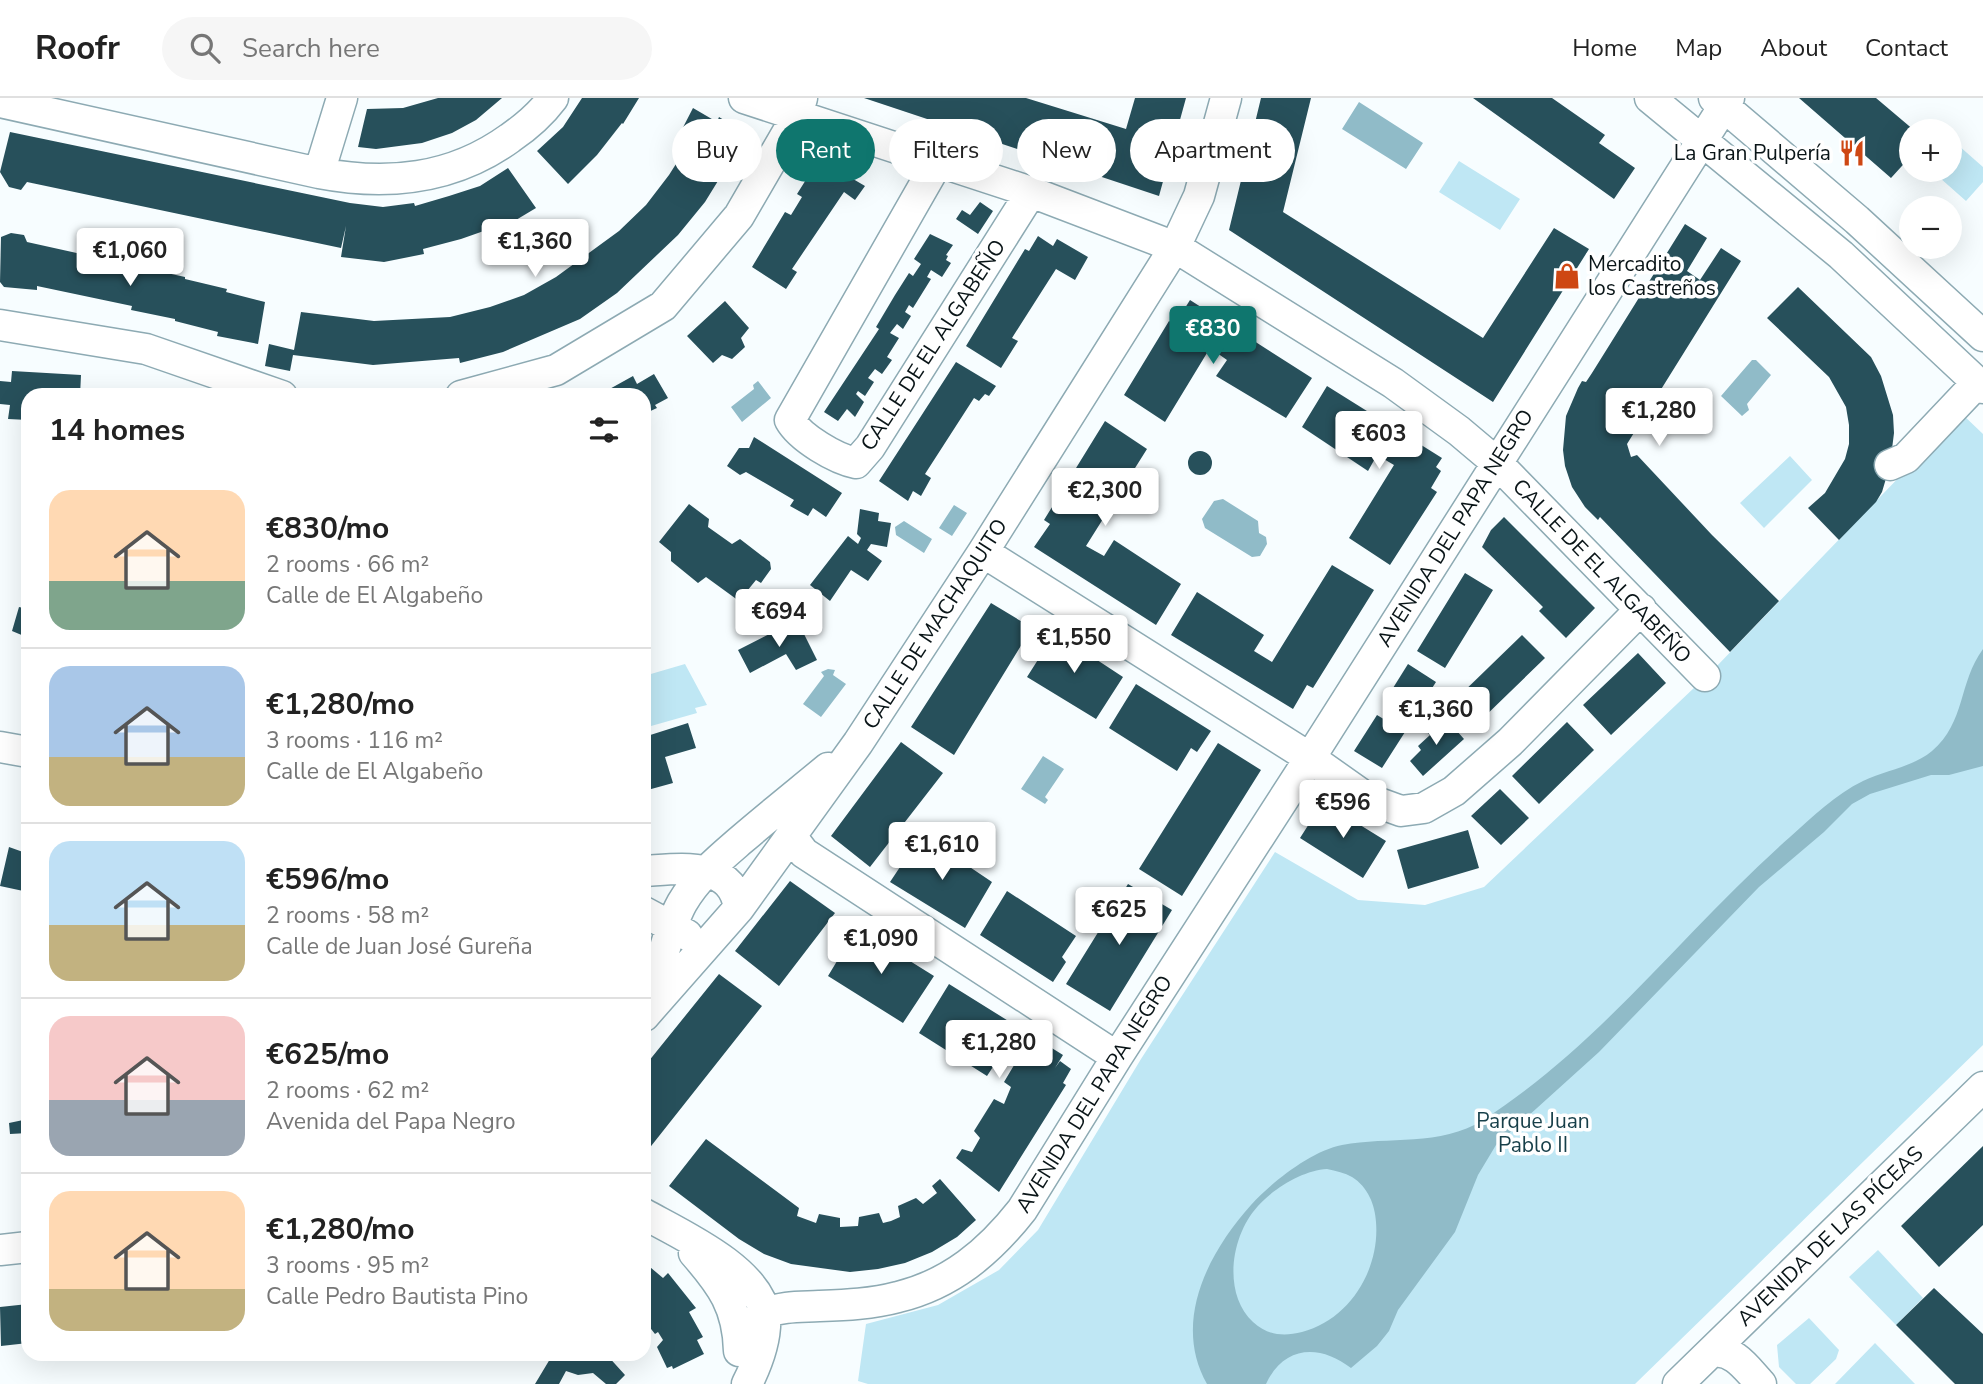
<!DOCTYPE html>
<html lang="en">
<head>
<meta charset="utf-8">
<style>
  :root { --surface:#fff; --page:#f6f6f6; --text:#222; --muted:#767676; --line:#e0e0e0; --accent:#0f766e }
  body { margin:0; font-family:"Nunito Sans",sans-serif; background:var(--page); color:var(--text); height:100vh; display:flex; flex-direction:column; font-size:26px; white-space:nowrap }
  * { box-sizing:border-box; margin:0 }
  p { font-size:23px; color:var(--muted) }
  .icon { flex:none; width:38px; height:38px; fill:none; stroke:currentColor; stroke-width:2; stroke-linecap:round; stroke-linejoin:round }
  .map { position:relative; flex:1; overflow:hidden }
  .side { position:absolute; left:21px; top:290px; width:630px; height:973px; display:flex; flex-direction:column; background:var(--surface); border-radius:21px; box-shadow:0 7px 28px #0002 }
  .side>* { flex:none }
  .guide { position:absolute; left:672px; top:21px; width:665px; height:63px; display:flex; gap:14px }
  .fabs { position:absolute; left:1899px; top:21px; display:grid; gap:14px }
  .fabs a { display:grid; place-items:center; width:63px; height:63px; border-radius:50%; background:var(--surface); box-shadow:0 7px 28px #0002; font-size:35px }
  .price { position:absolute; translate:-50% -60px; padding:0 16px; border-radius:7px; background:#fff; color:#222; font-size:23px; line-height:46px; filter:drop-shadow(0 2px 4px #0008) }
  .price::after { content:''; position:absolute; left:50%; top:42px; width:21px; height:16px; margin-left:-10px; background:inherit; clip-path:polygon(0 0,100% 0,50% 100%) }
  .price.on { background:var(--accent); color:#fff }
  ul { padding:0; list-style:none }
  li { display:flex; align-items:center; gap:21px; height:175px; padding:0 28px }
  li+li { border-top:2px solid var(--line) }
  li span { display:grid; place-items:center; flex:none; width:196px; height:140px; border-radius:21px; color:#555 }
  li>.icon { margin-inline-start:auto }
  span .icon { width:84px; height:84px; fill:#fffc; stroke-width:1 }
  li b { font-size:30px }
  h2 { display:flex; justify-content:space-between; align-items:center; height:84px; padding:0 28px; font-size:30px }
  .pill { padding:0 24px; border-radius:32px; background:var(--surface); box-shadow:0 7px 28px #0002; font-size:24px; line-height:63px }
  .pill.on { background:var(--accent); color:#fff }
  header { display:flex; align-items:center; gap:42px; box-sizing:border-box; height:98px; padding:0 35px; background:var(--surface); border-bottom:2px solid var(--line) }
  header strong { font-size:33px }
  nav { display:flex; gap:38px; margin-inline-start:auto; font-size:24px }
  .search { width:490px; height:63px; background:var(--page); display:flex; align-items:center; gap:18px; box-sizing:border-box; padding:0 24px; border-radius:38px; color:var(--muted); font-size:26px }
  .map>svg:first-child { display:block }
  .green { fill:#bfe7f4 }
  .water { fill:#90bbc8; fill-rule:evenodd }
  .building { fill:#27505b }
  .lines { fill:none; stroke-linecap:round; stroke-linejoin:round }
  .minor-casing { stroke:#8daab3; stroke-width:33 }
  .minor { stroke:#fff; stroke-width:30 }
  .labels { text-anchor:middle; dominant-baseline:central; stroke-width:7; stroke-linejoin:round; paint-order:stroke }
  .poi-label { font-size:21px; fill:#091417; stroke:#fff; text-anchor:end }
  .street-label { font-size:21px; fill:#091417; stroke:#fff }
  .park-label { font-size:21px; fill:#173f49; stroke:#fff }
</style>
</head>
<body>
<header>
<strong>Roofr</strong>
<div class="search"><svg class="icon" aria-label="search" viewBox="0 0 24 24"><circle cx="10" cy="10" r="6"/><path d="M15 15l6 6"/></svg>Search here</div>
<nav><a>Home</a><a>Map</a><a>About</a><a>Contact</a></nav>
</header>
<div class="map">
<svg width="1983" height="1286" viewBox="0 0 1983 1286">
  <rect width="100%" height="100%" fill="#f7fdff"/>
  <path class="green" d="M1950,40L1983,69V84L1966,103L1931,72H1950Z
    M1459,63L1520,101L1500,132L1439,94Z
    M1961,315L1983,336V947L1635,1286H868L858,1283L866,1226L938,1207L999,1172L1038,1132L1141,961L1275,754L1358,802L1425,807L1484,789L1715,570Z
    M1790,358L1812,382L1764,430L1740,405Z
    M685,566L707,607L695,610L697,615L644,630V578Z
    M1878,1152L1923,1200L1896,1227L1849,1179Z
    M1809,1220L1839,1252L1836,1261L1810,1286H1796L1779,1269L1777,1247Z
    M1875,1245L1915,1286H1835Z"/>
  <path class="water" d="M1359,4L1423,45L1406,71L1342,31Z
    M1752,262H1756L1771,277L1747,306L1749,312L1742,318L1721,298Z
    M758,283L771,300L742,324L731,309L754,291L753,287Z
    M1223,401L1258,423L1259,435L1266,439L1267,446L1260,458L1252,459L1205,430L1202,421L1214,403Z
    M954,407L967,415L952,438L939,430Z
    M904,423L932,441L924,455L896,437L895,429Z
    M1983,551V668L1949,677H1931L1870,696L1852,706L1824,734L1759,789L1599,954L1496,1047L1478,1077L1455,1134L1398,1212L1389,1233L1377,1248L1351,1270C1320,1246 1284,1247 1266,1286H1207C1172,1224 1208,1155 1251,1107C1272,1084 1311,1053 1342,1047C1389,1038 1440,1049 1483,1022C1602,946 1685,831 1790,739C1812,719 1836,696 1863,683C1886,672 1913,669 1932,653C1966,624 1958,585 1983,551ZM1327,1071C1336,1073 1345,1075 1352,1079C1368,1089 1375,1107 1376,1124C1380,1172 1349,1222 1302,1234C1283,1239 1267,1237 1253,1224C1222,1195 1231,1137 1258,1108C1274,1090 1304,1072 1327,1071Z
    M828,571L835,572L833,577L846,586L821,619L803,606L824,578L821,574Z
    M1043,658L1064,671L1045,699L1048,702L1045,706L1021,691Z"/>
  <path class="building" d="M438,0H502L476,22L452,35L422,45L376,51L358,49L367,11L403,10Z
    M582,0H639L623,26L622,25L597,57L568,86L537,53L563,29Z
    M864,0H1026L1126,31L1135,0H1186L1159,98Z
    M1261,0H1311L1283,114L1483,240L1554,130L1589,151L1493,304L1229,132Z
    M1473,0H1552L1605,37L1599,45L1635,70L1614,101Z
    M1799,0H1876L1915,33H1911V58L1891,80Z
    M693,10L717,24L719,19L737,30L742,44L705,104L678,137L617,195L580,221L503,254L460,265L459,260L373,267L293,257L290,273L265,268L269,246L294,252L301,214L374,223L450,219L490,209L524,197L556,179L619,133L646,107L669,77L688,47L677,41Z
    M10,34L350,105L383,109L414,105L415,108L449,98L480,88L508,70L536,110L499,132L498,128L461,141L423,151L424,156L384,164L341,159L346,128L341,150L27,84L21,92L9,89L0,74Z
    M819,61L865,88L855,102L844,94L792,171L797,174L786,191L752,169L785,114L791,117L802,99L797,96Z
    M980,104L993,113L978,136L956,121L962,112L970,117Z
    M1685,126L1707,140L1687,173L1700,182L1721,150L1741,163L1627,346L1631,359L1637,357L1712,437L1779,503L1730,554L1600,419L1598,422L1585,409L1572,389L1565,368L1563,352L1566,318L1578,290L1582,283L1586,284L1592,275Z
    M11,135L24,137L27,144L185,179V181L227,191L226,194L265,204L258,246L217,238L218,234L175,223V221L131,212L132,208L37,188V192L4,189L0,184L1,139Z
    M930,136L953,147L946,157L948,158L946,162L951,165L942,179L931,172L927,179L931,181L913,210L909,207L905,214L911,218L903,231L897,226L890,235L899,240L887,259L892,262L882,276L875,271L868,280L874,284L865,298L858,293L856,296L864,304L855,319L847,311L838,323L824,314L879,231L876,229L895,197L909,175L913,178L921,166L914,161Z
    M1038,138L1053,148L1057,141L1088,159L1075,182L1056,171L1012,240L1018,243L1001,270L966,248L1025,151L1029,153Z
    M1798,189L1871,259L1881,278L1893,317L1894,335L1890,367L1882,394L1876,404L1839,442L1808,410L1825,395L1845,361L1849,346V327L1846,309L1829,279L1767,220Z
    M1190,202L1312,280L1286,320L1216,278L1227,262L1210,250L1165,324L1124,297L1169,223L1182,232L1175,226Z
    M725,203L749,230L741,240L745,249L732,261L722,257L713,265L687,238Z
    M956,264L996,288L989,298L985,296L979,303L974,300L925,376L931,380L921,398L913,393L908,403L879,383Z
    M12,273L81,277L80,298H28V322L8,321L10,307L0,306V283L11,284Z
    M654,276L668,300L655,307L657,310L644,316V298H597L633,278L637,286Z
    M1327,288L1442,360L1436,369L1441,373L1431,390L1437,394L1390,467L1349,440L1394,367L1377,357L1368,373L1302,329Z
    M1105,323L1147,351L1086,448L1104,458L1114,442L1181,486L1156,527L1034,449L1050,426L1044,422Z
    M754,339L842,395L826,419L813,410L808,418L790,408L794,402L746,374L740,377L727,368L739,350H749Z
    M1188 365a12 12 0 1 1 24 0a12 12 0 1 1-24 0Z
    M689,406L709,421L708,429L732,446L740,441L770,464L771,471L761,485L756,482L739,503L706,479L698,485L671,463V454L659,444Z
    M860,411L879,415L878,423L891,425L887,449L871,446L867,452L882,463L868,483L851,472L830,503L810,487L848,438L858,446L861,440L857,436Z
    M1504,419L1595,510L1566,540L1539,513L1543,509L1482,449L1491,432Z
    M1332,467L1374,492L1313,590L1307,587L1293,611L1171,537L1197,494L1264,537L1254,553L1272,564Z
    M1465,475L1493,492L1445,570L1417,553Z
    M991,505L1029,528L1030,533L954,657L911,629Z
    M19,509L28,511V549L22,547L24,538L12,533Z
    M797,522L817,562L796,572L786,556L750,575L738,552Z
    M1050,531L1123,579L1096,621L1027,579L1041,557L1036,553Z
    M1522,537L1545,560L1479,624L1456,601Z
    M1638,555L1666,585L1611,637L1583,607Z
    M1408,566L1436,584L1411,623L1383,606Z
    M1136,586L1211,633L1197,654L1191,650L1177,673L1109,630Z
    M1377,617L1405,634L1382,670L1354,653Z
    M1437,622L1443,629L1449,624L1464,641L1423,678L1410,663L1421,652L1418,648L1430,637L1426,633Z
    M1567,624L1594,652L1539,706L1512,678Z
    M688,625L696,650L665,659L673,685L644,693V639Z
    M901,644L943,675L870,769L831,738Z
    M1218,645L1261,672L1182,798L1139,771Z
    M1500,691L1529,720L1501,747L1471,718Z
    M1323,704L1386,743L1363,780L1300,740Z
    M1468,732L1479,770L1408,791L1397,752Z
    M27,738L28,794L0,788L9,749L23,754Z
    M920,739L946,753L992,784L965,830L890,784Z
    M790,783L835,815L779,888L735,853Z
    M1128,786L1172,812L1110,913L1066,886Z
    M1007,793L1076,838L1062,859L1066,864L1053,884L980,837Z
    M857,830L934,878L903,925L828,878Z
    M719,876L762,908L644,1057V969Z
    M949,886L1063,957L1055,970L1060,963L1071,971L1063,985L1066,987L999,1094L956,1060L962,1051L972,1054L980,1040L974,1033L994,1001L1004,1006L1011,989L1004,984L1020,957L1022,960L1029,949L1019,943L1010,957L1004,952L987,978L919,935Z
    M28,1021V1035L10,1036L9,1025Z
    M706,1041L799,1110L797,1118L816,1125L819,1116L840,1120V1129L858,1128L859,1119L879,1115L883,1125L891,1123L900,1119L898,1108L916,1100L923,1106L937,1095L932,1088L940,1081L976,1122L957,1139L932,1154L905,1165L878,1171L850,1174L791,1166L764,1156L739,1141L669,1088Z
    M1983,1048V1127L1939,1169L1901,1128Z
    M644,1164L663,1180L668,1175L696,1210L689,1214L703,1239L697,1242L704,1256L673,1271L672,1268L667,1270L657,1249L663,1242L658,1234L655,1236L644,1222Z
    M1934,1190L1983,1236V1286H1955L1896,1227Z
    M28,1206V1245L1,1248L0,1209Z
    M553,1256H606L625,1277L616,1286H606L593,1275L578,1277L566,1273L559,1286H535Z"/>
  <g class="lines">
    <g class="minor-casing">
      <path id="minor" d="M744,0L1031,94L1175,149L1393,285L1459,333L1497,365L1705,578
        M1650,0L1841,157L1983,290
        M1714,0L1857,122L1983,238
        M0,4L319,75C387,88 452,82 510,40C526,29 541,16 553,0
        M937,65L790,322C800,340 836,361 856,365L870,349L1031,94
        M319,75L342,0
        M0,227L146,251L282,298
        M461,298L556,272L663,208L739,118L797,18L802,0
        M1890,367L1906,360L1977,285
        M983,454L1310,660L1368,701L1401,713L1424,710L1454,693L1510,644L1641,511
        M0,649L28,654
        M791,738L804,755L1117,959
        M644,773C680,771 732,762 739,810
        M644,814L687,837
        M645,906C662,874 665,836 682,805C697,779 719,761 741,742C769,718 799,694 828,670
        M644,918L739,810L858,645L983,454L1175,149L1199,98L1226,0
        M644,1116C680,1136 760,1172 765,1218C767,1241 757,1266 747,1286
        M0,1152L28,1149
        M694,1155C722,1187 738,1209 739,1253
        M739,1240C746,1230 755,1220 766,1215C782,1208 801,1209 819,1208C845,1207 872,1206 898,1199C951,1186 989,1154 1022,1112L1117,959L1310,660L1729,0
        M1711,1254C1734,1250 1747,1271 1761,1286
        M1678,1286L1983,989"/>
    </g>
    <use href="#minor" class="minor"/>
  </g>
  <defs>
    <g id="restaurant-bare" transform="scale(2.1)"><path d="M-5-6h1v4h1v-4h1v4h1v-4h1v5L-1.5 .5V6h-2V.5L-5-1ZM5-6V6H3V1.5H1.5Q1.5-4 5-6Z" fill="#ce4713" stroke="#fff" stroke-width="2.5" paint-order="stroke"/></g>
    <g id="shop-bare" transform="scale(2.1)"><path d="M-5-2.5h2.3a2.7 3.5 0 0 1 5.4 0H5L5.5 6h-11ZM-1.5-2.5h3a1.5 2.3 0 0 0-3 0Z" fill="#ce4713" stroke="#fff" stroke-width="2.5" paint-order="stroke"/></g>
  </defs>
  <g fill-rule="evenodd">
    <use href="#restaurant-bare" x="1852" y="55"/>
    <use href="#shop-bare" x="1567" y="178"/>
  </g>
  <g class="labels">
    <g class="poi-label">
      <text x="1831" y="55">La Gran Pulpería</text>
      <text x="1588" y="166" text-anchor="start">Mercadito<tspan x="1588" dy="24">los Castreños</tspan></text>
    </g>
    <g class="street-label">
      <text transform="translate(933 247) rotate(-57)">CALLE DE EL ALGABEÑO</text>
      <text transform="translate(1455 430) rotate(-58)">AVENIDA DEL PAPA NEGRO</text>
      <text transform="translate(1602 473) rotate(46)">CALLE DE EL ALGABEÑO</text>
      <text transform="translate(935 526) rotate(-57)">CALLE DE MACHAQUITO</text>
      <text transform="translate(1094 996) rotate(-58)">AVENIDA DEL PAPA NEGRO</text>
      <text transform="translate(1830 1138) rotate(-44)">AVENIDA DE LAS PÍCEAS</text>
    </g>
    <g class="park-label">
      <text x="1533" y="1023">Parque Juan<tspan x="1533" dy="24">Pablo II</tspan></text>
    </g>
  </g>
</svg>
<div class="fabs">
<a>+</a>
<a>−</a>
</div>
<b class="price" style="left:535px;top:181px">€1,360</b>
<b class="price" style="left:130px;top:190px">€1,060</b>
<b class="price on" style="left:1213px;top:268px">€830</b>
<b class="price" style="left:1659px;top:350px">€1,280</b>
<b class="price" style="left:1379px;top:373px">€603</b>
<b class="price" style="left:1105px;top:430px">€2,300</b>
<b class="price" style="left:779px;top:551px">€694</b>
<b class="price" style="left:1074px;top:577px">€1,550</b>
<b class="price" style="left:1436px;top:649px">€1,360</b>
<b class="price" style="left:1343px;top:742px">€596</b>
<b class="price" style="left:942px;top:784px">€1,610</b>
<b class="price" style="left:1119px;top:849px">€625</b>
<b class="price" style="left:881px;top:878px">€1,090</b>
<b class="price" style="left:999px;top:982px">€1,280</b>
<div class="guide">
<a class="pill">Buy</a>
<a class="pill on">Rent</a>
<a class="pill">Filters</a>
<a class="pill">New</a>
<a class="pill">Apartment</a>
</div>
<section class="side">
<h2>14 homes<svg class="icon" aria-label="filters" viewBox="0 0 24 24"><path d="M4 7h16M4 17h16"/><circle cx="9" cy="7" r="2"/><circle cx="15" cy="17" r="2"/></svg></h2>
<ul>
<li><span style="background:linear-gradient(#ffd9b3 65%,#7fa58c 0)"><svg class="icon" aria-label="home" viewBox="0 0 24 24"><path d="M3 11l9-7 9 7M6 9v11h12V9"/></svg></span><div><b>€830/mo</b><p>2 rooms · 66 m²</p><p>Calle de El Algabeño</p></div></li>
<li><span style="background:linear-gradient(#a9c7e8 65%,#c2b280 0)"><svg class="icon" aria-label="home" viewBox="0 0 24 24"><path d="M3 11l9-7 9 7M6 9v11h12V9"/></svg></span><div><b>€1,280/mo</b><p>3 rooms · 116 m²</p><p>Calle de El Algabeño</p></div></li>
<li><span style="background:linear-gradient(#bfe0f5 60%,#c2b280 0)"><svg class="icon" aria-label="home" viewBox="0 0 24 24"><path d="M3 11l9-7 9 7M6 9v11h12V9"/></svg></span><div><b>€596/mo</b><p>2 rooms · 58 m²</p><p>Calle de Juan José Gureña</p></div></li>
<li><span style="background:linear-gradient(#f6c9c9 60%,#9aa5b1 0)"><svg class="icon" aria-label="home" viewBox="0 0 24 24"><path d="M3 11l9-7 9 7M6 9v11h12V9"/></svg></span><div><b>€625/mo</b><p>2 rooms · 62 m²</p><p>Avenida del Papa Negro</p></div></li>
<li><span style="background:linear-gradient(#ffd9b3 70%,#c2b280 0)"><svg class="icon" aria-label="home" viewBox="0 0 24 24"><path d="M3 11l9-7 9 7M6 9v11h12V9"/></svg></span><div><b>€1,280/mo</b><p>3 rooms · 95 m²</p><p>Calle Pedro Bautista Pino</p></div></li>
</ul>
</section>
</div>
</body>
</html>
